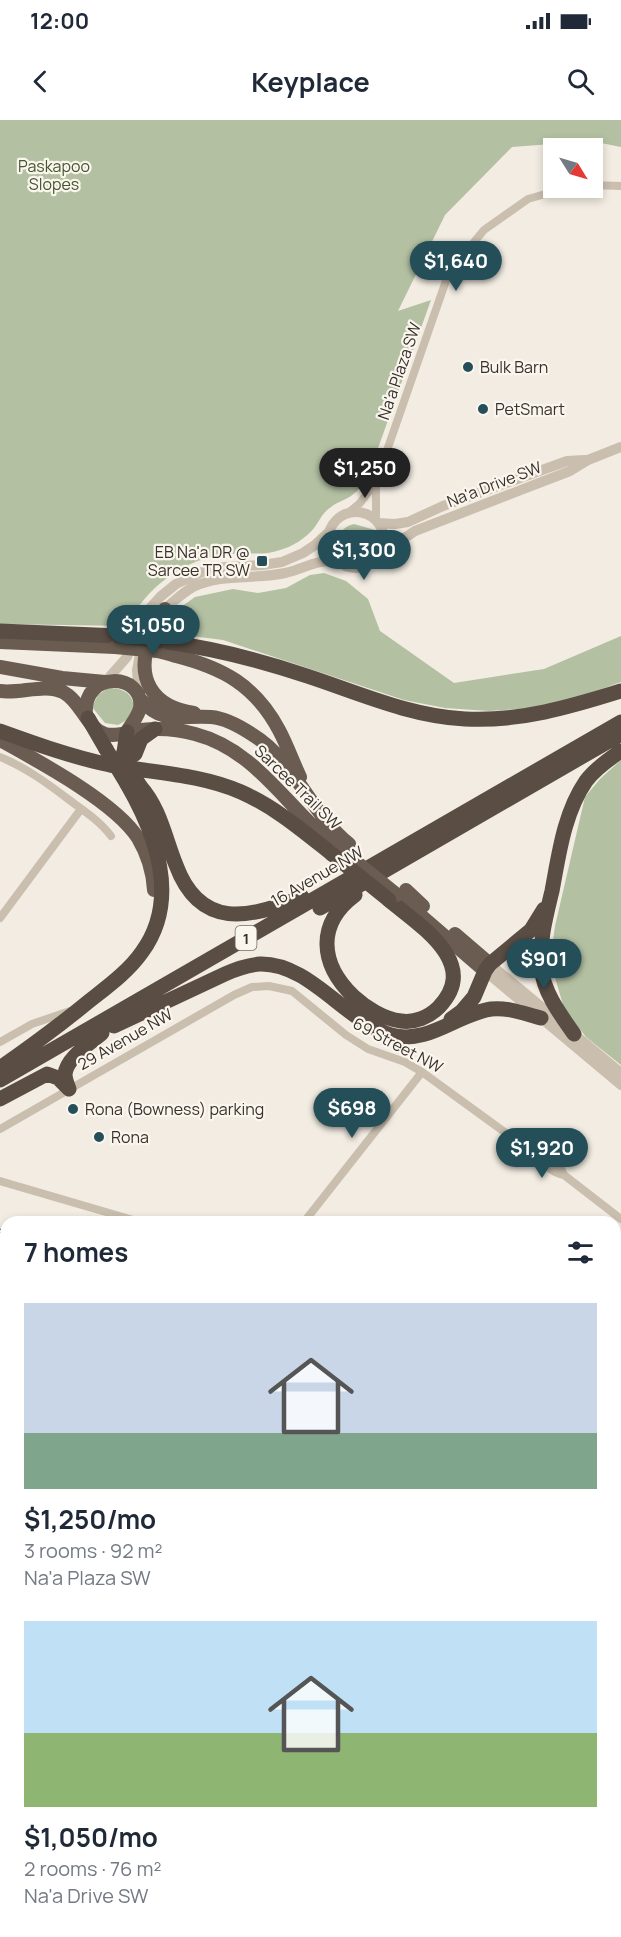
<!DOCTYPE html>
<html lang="en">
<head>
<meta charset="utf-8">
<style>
  :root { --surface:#fff; --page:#f2f2f3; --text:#1f2937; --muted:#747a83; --accent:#244f58 }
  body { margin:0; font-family:Manrope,sans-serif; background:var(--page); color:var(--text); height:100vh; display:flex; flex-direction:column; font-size:22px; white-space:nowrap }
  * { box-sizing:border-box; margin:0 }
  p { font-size:20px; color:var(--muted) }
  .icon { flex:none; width:33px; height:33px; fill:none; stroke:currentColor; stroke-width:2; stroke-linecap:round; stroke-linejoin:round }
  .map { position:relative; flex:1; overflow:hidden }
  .panel { position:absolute; left:0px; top:1096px; width:621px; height:722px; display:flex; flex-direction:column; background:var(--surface); border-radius:18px 18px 0 0; box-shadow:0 3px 9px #0003 }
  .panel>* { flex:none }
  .needle { width:39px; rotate:127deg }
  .controls { position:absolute; left:543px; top:18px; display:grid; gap:12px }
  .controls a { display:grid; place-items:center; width:60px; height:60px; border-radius:0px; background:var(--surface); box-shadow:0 3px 9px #0003; font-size:30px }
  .price { position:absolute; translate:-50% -51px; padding:0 14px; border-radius:21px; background:var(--accent); color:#fff; font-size:20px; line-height:39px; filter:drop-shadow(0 2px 3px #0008) }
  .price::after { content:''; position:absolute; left:50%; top:36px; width:18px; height:14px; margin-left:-9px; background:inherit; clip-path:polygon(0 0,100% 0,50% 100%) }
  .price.selected { background:#222; color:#fff }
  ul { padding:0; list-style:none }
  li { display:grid; align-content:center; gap:12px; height:318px; padding:0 24px }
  li span { display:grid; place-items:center; height:186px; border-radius:0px; color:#555 }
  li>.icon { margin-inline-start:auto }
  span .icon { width:108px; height:108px; fill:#fffc; stroke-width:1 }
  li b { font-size:26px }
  h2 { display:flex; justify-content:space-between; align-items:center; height:72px; padding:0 24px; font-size:26px }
  .status { display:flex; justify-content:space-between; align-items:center; height:42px; padding:0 30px; background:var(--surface); direction:ltr }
  .status svg { height:16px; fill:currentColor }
  header { display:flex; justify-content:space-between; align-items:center; height:78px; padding:0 24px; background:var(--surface); font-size:27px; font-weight:700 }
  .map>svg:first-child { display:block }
  .green { fill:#b3c0a2 }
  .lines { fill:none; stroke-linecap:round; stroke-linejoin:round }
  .minor { stroke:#cabeae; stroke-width:8 }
  .tertiary { stroke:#cabeae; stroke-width:10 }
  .trunk { stroke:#6a5c51; stroke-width:14 }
  .motorway { stroke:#594d44; stroke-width:15 }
  .rail-casing { stroke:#39312c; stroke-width:4.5 }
  .rail { stroke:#faf6ee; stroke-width:2; stroke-dasharray:7; stroke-linecap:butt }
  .trunk-bridge { stroke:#6a5c51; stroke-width:14 }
  .motorway-bridge { stroke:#594d44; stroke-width:15 }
  .poi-dot { fill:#244f58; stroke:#faf6ee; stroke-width:2 }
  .labels { text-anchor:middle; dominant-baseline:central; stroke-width:4.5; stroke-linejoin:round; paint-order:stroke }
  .shield { fill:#faf6ee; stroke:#736c66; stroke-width:1.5 }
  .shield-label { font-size:15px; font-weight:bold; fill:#39312c }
  .park-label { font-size:16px; fill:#455631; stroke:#faf6ee }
  .poi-label { font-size:16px; fill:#39312c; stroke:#faf6ee; text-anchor:start }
  .street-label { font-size:16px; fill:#39312c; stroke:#faf6ee }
</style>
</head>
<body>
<div class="status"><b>12:00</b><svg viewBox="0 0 49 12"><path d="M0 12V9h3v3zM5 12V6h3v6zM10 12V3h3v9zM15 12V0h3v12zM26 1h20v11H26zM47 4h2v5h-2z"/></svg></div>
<header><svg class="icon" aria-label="back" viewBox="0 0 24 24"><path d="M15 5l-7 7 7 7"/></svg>Keyplace<svg class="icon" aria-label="search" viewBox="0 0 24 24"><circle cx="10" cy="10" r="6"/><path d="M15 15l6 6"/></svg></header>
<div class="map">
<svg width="621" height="1817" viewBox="0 0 621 1817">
  <rect width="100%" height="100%" fill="#f2ece2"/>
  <path class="green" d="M0,0H621V27L591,21L512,27L445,95L398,191L431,180L367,359C362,365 357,372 351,376C345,380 337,382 331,387C323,392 320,400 314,408C306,418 292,427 280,430C264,436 247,432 230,434C185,437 147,467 126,506L0,504Z
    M354,404L375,410C372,436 363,440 340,432C336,418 340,407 354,404Z
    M324,453L346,461L368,479L380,511L454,563L544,549L621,516V562L579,577L531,588L489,591L445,588L404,580L223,520L159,512L174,492L195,477L233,469L258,473L286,468L310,455Z
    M108,568C136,566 143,594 118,605L105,603L92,587L98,575Z
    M621,640V945L586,917L564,888L550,841L555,806L585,677L600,659Z"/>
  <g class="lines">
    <path class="minor" d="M592,65L621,66
      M376,362V401
      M347,394L360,383L376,362L449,152L484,110L528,79L566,68
      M0,637C25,647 47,663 68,679C83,690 100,701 111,716
      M0,798L81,689
      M0,922L32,904L70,891
      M0,1009L234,875L252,867L269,866L292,871L346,915L368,929L405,942L422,952L539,1037C545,1046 554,1053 564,1055L621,1099
      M539,1037C551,1038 560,1044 564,1055
      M0,1061L140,1102
      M304,1102L422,952
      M0,1161L6,1163
      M0,1311L6,1303
      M0,1327L6,1331
      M615,1341L621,1343
      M0,1496L6,1488
      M615,1587L621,1579
      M615,1599L621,1597
      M615,1610L621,1628
      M0,1694L6,1686
      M0,1798L6,1796
      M102,1812L104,1817
      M295,1812L296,1817
      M488,1812L490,1817"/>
    <path class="tertiary" d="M328 420a28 28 0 1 1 56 0a28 28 0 1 1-56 0Z
      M378,403L395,404L408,402L443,386L567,341L585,340
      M380,434L415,411L570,351L588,340L621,327
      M160,492C171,485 180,474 193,467C223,453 254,460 285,453C307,448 313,440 339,441
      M105,562L127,537L139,506L150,488L160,477L176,464L211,448L262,445L282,442L303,433L315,425L330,411
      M139,576L137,550L142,524
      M490,844L621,953
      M485,851L621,965
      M615,1726L621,1724
      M337,1817L351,1812"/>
    <path class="trunk" d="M165,489C161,499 154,508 150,519C135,558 152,587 194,593
      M0,522L115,527
      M158,531C164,532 170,534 176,536C223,548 255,565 279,610C287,625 293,642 300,657
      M0,547L62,558L105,562
      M0,571C20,574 45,563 63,572C81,581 87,609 105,614C116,617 129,612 141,610C159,608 177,609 195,614C260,631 289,693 340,729
      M140,579C163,605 180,595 211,597C225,598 241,607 253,615C294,640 311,694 349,724
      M86,595C82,549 145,553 140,588C138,597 131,604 127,612
      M0,620C38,641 115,682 138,718C148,735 153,752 154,770
      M406,770L423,786
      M397,775L485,851
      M455,814L490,844"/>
    <path class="motorway" d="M0,511L119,516
      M161,521C211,528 260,540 307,556C359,573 409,596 465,599C519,602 570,587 621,571
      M88,598L106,629
      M0,611C36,624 72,637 110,645C154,653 199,654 241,672C275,687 303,711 332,734
      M124,632L127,612
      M135,634L141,619L155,609
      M140,666C160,688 165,718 176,745C200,810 250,799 302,777
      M355,775C316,804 320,844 353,876C366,888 384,899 401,901C415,903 429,897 439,887C481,843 420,806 389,780
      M320,788L621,614
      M451,899L462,891L474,877L485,851L490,844L531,810L544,789
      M114,906L225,854C236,849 248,845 260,844C310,843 345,901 391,915C428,925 457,894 491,889C508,887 525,894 541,898
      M574,914C560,894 544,873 541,848C539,822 546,796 552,771C559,734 564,693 586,661C595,649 609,639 621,631
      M0,948C30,927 60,905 88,882C107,867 128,852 142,832C180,780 156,714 127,664
      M0,960L621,602
      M69,969C67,964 65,959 65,954C67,937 90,924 102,913
      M0,979L47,954L58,958L69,969"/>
    <g class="rail-casing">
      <path id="rail" d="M0,1111L6,1112
        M615,1290L621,1291"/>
    </g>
    <use href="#rail" class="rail"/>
    <path class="trunk-bridge" d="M115,527L158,531
      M340,729L397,775"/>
    <path class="motorway-bridge" d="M119,516L161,521
      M106,629L127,664
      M124,632L129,648L140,666
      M332,734L389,780"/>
  </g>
  <g class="poi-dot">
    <circle cx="468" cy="247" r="6"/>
    <circle cx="483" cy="289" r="6"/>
    <rect x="256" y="435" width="12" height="12" rx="3"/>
    <circle cx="73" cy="989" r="6"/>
    <circle cx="99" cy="1017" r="6"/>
  </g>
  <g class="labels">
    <rect class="shield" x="235.5" y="806" width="21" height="24" rx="4.5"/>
    <g class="shield-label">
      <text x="246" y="818">1</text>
    </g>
    <g class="park-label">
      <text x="54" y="46">Paskapoo<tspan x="54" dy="18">Slopes</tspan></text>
    </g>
    <g class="poi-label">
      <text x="480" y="247">Bulk Barn</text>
      <text x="495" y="289">PetSmart</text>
      <text x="250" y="432" text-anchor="end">EB Na'a DR @<tspan x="250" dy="18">Sarcee TR SW</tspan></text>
      <text x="85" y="989">Rona (Bowness) parking</text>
      <text x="111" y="1017">Rona</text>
    </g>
    <g class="street-label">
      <text transform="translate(399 251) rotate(-71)">Na'a Plaza SW</text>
      <text transform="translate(494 364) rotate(-21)">Na'a Drive SW</text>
      <text transform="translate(298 667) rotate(44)">Sarcee Trail SW</text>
      <text transform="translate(317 756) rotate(-30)">16 Avenue NW</text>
      <text transform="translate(125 919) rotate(-30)">29 Avenue NW</text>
      <text transform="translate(398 925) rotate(28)">69 Street NW</text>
    </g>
  </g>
</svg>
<div class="controls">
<a><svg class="needle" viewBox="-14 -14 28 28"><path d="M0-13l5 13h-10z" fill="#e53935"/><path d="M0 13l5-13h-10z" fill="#747a83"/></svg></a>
</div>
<b class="price" style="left:456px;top:172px">$1,640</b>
<b class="price selected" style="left:365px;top:379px">$1,250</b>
<b class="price" style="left:364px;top:461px">$1,300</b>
<b class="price" style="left:153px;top:536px">$1,050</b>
<b class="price" style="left:544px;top:870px">$901</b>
<b class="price" style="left:352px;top:1019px">$698</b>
<b class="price" style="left:542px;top:1059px">$1,920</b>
<section class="panel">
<h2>7 homes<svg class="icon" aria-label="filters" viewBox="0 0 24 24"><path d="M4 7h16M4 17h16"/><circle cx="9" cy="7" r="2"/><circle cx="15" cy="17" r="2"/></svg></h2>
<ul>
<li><span style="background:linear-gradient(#c9d6e8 70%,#7fa58c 0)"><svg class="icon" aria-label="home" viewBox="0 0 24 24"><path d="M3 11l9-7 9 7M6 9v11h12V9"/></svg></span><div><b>$1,250/mo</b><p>3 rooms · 92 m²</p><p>Na'a Plaza SW</p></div></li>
<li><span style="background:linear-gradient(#bfe0f5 60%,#8fb573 0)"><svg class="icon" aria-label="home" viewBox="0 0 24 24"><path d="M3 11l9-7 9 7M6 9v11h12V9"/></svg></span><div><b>$1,050/mo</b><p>2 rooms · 76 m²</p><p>Na'a Drive SW</p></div></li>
</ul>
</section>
</div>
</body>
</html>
